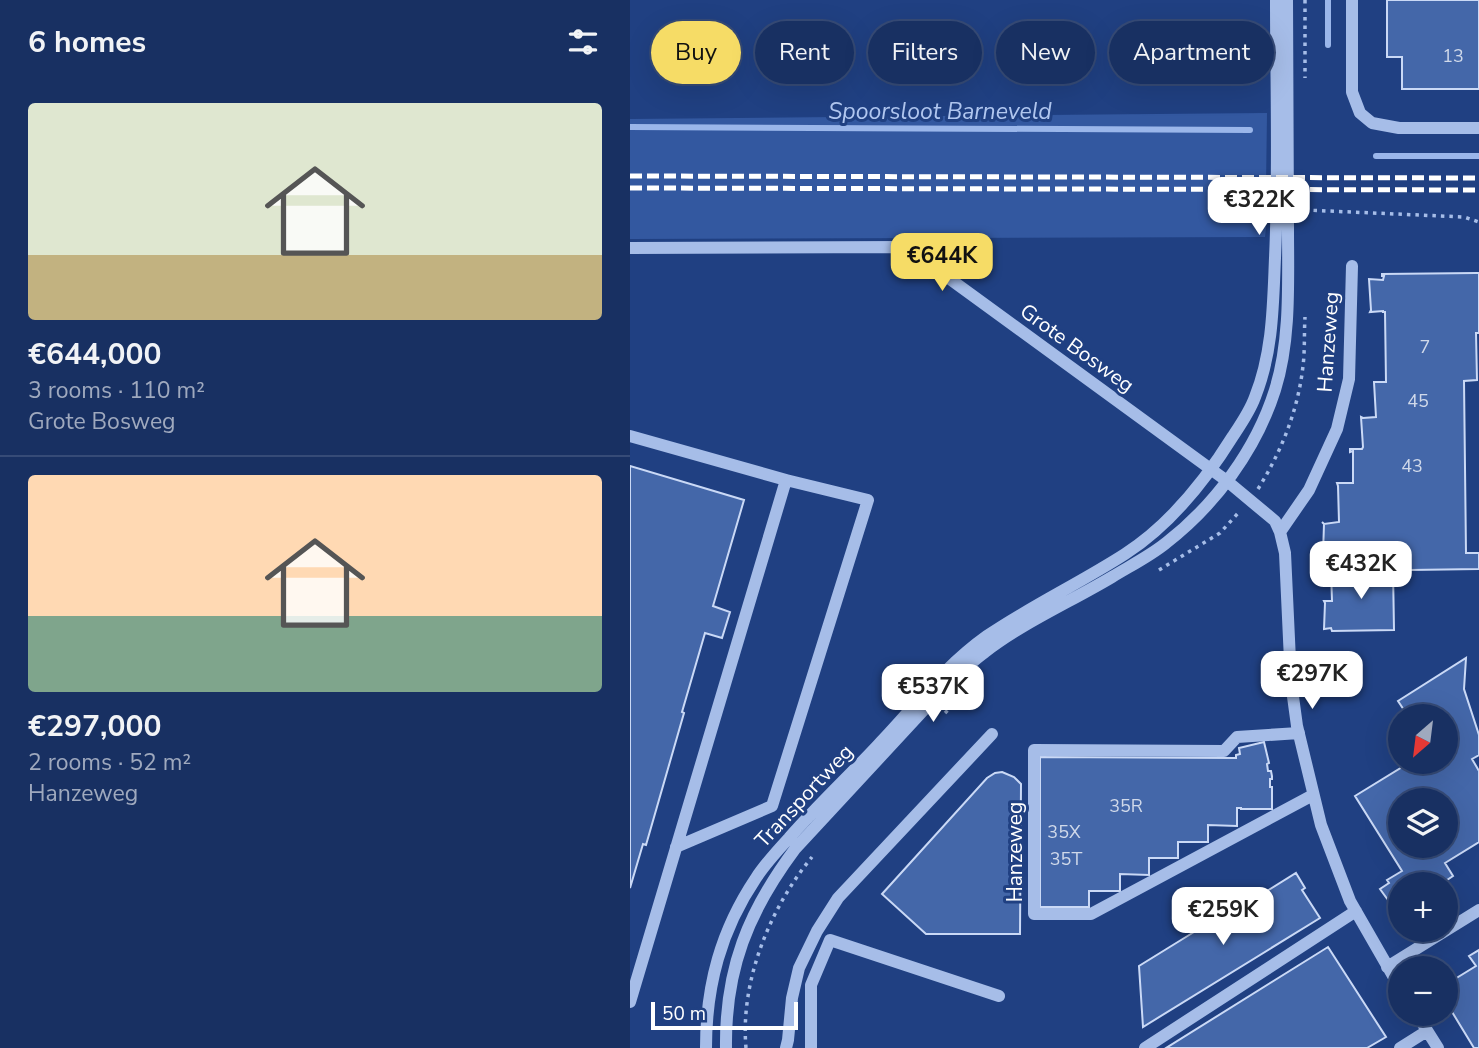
<!DOCTYPE html>
<html lang="en">
<head>
<meta charset="utf-8">
<style>
  :root { --surface:#183062; --page:#253c6b; --text:#f1f3f6; --muted:#9fa9be; --line:#364b77; --accent:#f6dc66 }
  body { margin:0; font-family:"Nunito Sans",sans-serif; background:var(--page); color:var(--text); height:100vh; display:flex; flex-direction:column; font-size:26px; white-space:nowrap }
  * { box-sizing:border-box; margin:0 }
  p { font-size:23px; color:var(--muted) }
  .icon { flex:none; width:38px; height:38px; fill:none; stroke:currentColor; stroke-width:2; stroke-linecap:round; stroke-linejoin:round }
  .map { position:relative; flex:1; overflow:hidden }
  .details { display:flex; flex-direction:column; background:var(--surface); width:630px }
  .details>* { flex:none }
  .banner { position:absolute; left:21px; top:21px; width:665px; height:63px; display:flex; gap:14px }
  .needle { width:46px; rotate:208deg }
  .fabs { position:absolute; left:758px; top:704px; display:grid; gap:14px }
  .fabs a { display:grid; place-items:center; width:70px; height:70px; border-radius:50%; background:var(--surface); box-shadow:0 7px 28px #0002,0 0 0 2px var(--line); font-size:35px }
  .scale { position:absolute; left:21px; bottom:18px; width:147px; box-sizing:border-box; padding-left:7px; border:4px solid #fff; border-top:0; font-size:19px; line-height:24px; white-space:nowrap; color:#fff; -webkit-text-stroke:5px #204082; paint-order:stroke }
  .price { position:absolute; translate:-50% -60px; padding:0 16px; border-radius:14px; background:#fff; color:#222; font-size:23px; line-height:46px; filter:drop-shadow(0 2px 4px #0008) }
  .price::after { content:''; position:absolute; left:50%; top:42px; width:21px; height:16px; margin-left:-10px; background:inherit; clip-path:polygon(0 0,100% 0,50% 100%) }
  .price.on { background:var(--accent); color:#111 }
  ul { padding:0; list-style:none }
  li { display:grid; align-content:center; gap:14px; height:371px; padding:0 28px }
  li+li { border-top:2px solid var(--line) }
  li span { display:grid; place-items:center; height:217px; border-radius:7px; color:#555 }
  li>.icon { margin-inline-start:auto }
  span .icon { width:126px; height:126px; fill:#fffc; stroke-width:1 }
  li b { font-size:30px }
  h2 { display:flex; justify-content:space-between; align-items:center; height:84px; padding:0 28px; font-size:30px }
  .tag { padding:0 24px; border-radius:32px; background:var(--surface); box-shadow:0 7px 28px #0002,0 0 0 2px var(--line); font-size:24px; line-height:63px }
  .tag.on { background:var(--accent); color:#111 }
  main { display:flex; flex:1; min-height:0 }
  .map>svg:first-child { display:block }
  .green { fill:#3358a0 }
  .lines { fill:none; stroke-linecap:round; stroke-linejoin:round }
  .stream { stroke:#9ab6ea; stroke-width:6 }
  .building { fill:#4467a9; stroke:#cad9f6; stroke-width:2; fill-rule:evenodd }
  .path { stroke:#a6bde8; stroke-width:3.5; stroke-dasharray:3.5 5; stroke-linecap:butt }
  .minor { stroke:#a6bde8; stroke-width:12 }
  .rail { stroke:#fff; stroke-width:5; stroke-dasharray:12 5; stroke-linecap:butt }
  .labels { text-anchor:middle; dominant-baseline:central; stroke-width:6; stroke-linejoin:round; paint-order:stroke }
  .number-label { font-size:18px; fill:#d0d9ea }
  .street-label { font-size:21px; fill:#fff; stroke:#204082 }
  .water-label { font-size:23px; font-style:italic; fill:#b1c7f0; stroke:#204082 }
</style>
</head>
<body>
<main>
<section class="details">
<h2>6 homes<svg class="icon" aria-label="filters" viewBox="0 0 24 24"><path d="M4 7h16M4 17h16"/><circle cx="9" cy="7" r="2"/><circle cx="15" cy="17" r="2"/></svg></h2>
<ul>
<li><span style="background:linear-gradient(#dfe7d0 70%,#c2b280 0)"><svg class="icon" aria-label="home" viewBox="0 0 24 24"><path d="M3 11l9-7 9 7M6 9v11h12V9"/></svg></span><div><b>€644,000</b><p>3 rooms · 110 m²</p><p>Grote Bosweg</p></div></li>
<li><span style="background:linear-gradient(#ffd9b3 65%,#7fa58c 0)"><svg class="icon" aria-label="home" viewBox="0 0 24 24"><path d="M3 11l9-7 9 7M6 9v11h12V9"/></svg></span><div><b>€297,000</b><p>2 rooms · 52 m²</p><p>Hanzeweg</p></div></li>
</ul>
</section>
<div class="map">
<svg width="849" height="1048" viewBox="0 0 849 1048">
  <rect width="100%" height="100%" fill="#204082"/>
  <path class="green" d="M637,113L636,187L638,211L635,237L0,239V119Z"/>
  <g class="lines">
    <path class="stream" d="M698,0V45
      M0,127L620,130
      M746,156H849"/>
  </g>
  <path class="building" d="M757,0H849V89H772V57H757Z
    M846,273H849V333H846L847,380L834,381L836,553H849V569L710,571V555H708V552L693,554L694,524L692,522L694,524L709,522L708,486L707,483H723V451L720,452V449H732L733,447L731,417L733,418L746,417L744,382H756L755,312H753V311L740,312L741,310L739,279L753,280L754,276H752V274Z
    M0,466L114,500L83,606L100,612L92,638L75,633L52,712L54,713L16,845L13,844L0,888Z
    M763,570L764,630L702,631L701,628L694,629L695,603L694,601H702L701,571Z
    M836,658L834,689L849,735V755L842,759L849,771V842L815,863L823,876L811,884H770V909L766,911L750,889L759,883L757,880L772,871L725,796L782,761H816V716H778L768,701ZM770,800H816V845H770Z
    M634,742L639,763L637,764L638,771H641L642,776V779H640V787H642V809H611V808H607V826L578,825V842H548V858H519V875L490,874V891H459V907H410V757L606,758V755L610,754L609,748Z
    M372,772L384,777L391,784L390,934H296L252,894L357,778L365,773Z
    M666,873L675,888L672,890L690,918L513,1027L509,966L598,911L600,914Z
    M698,947L756,1037L737,1048H536Z
    M849,950V1048H844L816,1002V995L825,989L820,982L846,966L839,956Z"/>
  <g class="lines">
    <path class="path" d="M675,0V78
      M675,210L834,217L849,222
      M628,489C651,452 668,411 673,366C675,350 674,333 675,317
      M529,570L590,533L610,511
      M315,713L337,691
      M116,1048C110,981 140,908 182,857"/>
    <path class="minor" d="M722,0V92L730,113L742,123L769,128H849
      M0,248L276,247L597,481L645,521L650,532L655,553L661,682L667,726L691,825L720,901L770,988
      M0,436L156,480L238,500L142,806L46,847
      M650,532L679,490L707,429L719,379L722,266
      M669,733L607,737L594,751L404,750V914H461L683,795
      M757,967L849,910
      M0,1002L156,480
      M786,1013L808,1048
      M76,1048C76,985 91,930 126,878C135,864 147,851 159,838C187,806 218,777 248,745C285,707 312,668 357,636C401,606 450,583 495,554C540,525 575,481 603,436C611,424 620,411 625,397C643,352 643,305 645,258C649,172 646,86 646,0
      M96,1048C95,969 118,912 165,849L315,687C328,675 341,662 355,652C394,622 440,602 482,577C500,566 520,556 536,543C585,505 626,450 645,390C661,339 658,281 658,227C658,152 657,76 657,0
      M156,1048L158,1040L162,998L169,968L187,931L208,898L362,734
      M181,1048V985L200,940L369,996
      M515,1048L726,911
      M770,1048L797,1031"/>
    <path class="rail" d="M0,176L849,178
      M0,188L849,190"/>
  </g>
  <g class="labels">
    <g class="number-label">
      <text x="823" y="56">13</text>
      <text x="795" y="347">7</text>
      <text x="788" y="401">45</text>
      <text x="782" y="466">43</text>
      <text x="496" y="806">35R</text>
      <text x="434" y="832">35X</text>
      <text x="436" y="859">35T</text>
    </g>
    <g class="street-label">
      <text transform="translate(698 342) rotate(-86)">Hanzeweg</text>
      <text transform="translate(447 348) rotate(36)">Grote Bosweg</text>
      <text transform="translate(174 796) rotate(-47)">Transportweg</text>
      <text transform="translate(385 852) rotate(-90)">Hanzeweg</text>
    </g>
    <g class="water-label">
      <text x="310" y="111">Spoorsloot Barneveld</text>
    </g>
  </g>
</svg>
<div class="fabs">
<a><svg class="needle" viewBox="-14 -14 28 28"><path d="M0-13l5 13h-10z" fill="#e53935"/><path d="M0 13l5-13h-10z" fill="#9fa9be"/></svg></a>
<a><svg class="icon" aria-label="layers" viewBox="0 0 24 24"><path d="M12 4l9 5-9 5-9-5zM3 14l9 5 9-5"/></svg></a>
<a>+</a>
<a>−</a>
</div>
<div class="scale">50 m</div>
<b class="price" style="left:629px;top:237px">€322K</b>
<b class="price on" style="left:312px;top:293px">€644K</b>
<b class="price" style="left:731px;top:601px">€432K</b>
<b class="price" style="left:682px;top:711px">€297K</b>
<b class="price" style="left:303px;top:724px">€537K</b>
<b class="price" style="left:593px;top:947px">€259K</b>
<div class="banner">
<a class="tag on">Buy</a>
<a class="tag">Rent</a>
<a class="tag">Filters</a>
<a class="tag">New</a>
<a class="tag">Apartment</a>
</div>
</div>
</main>
</body>
</html>
